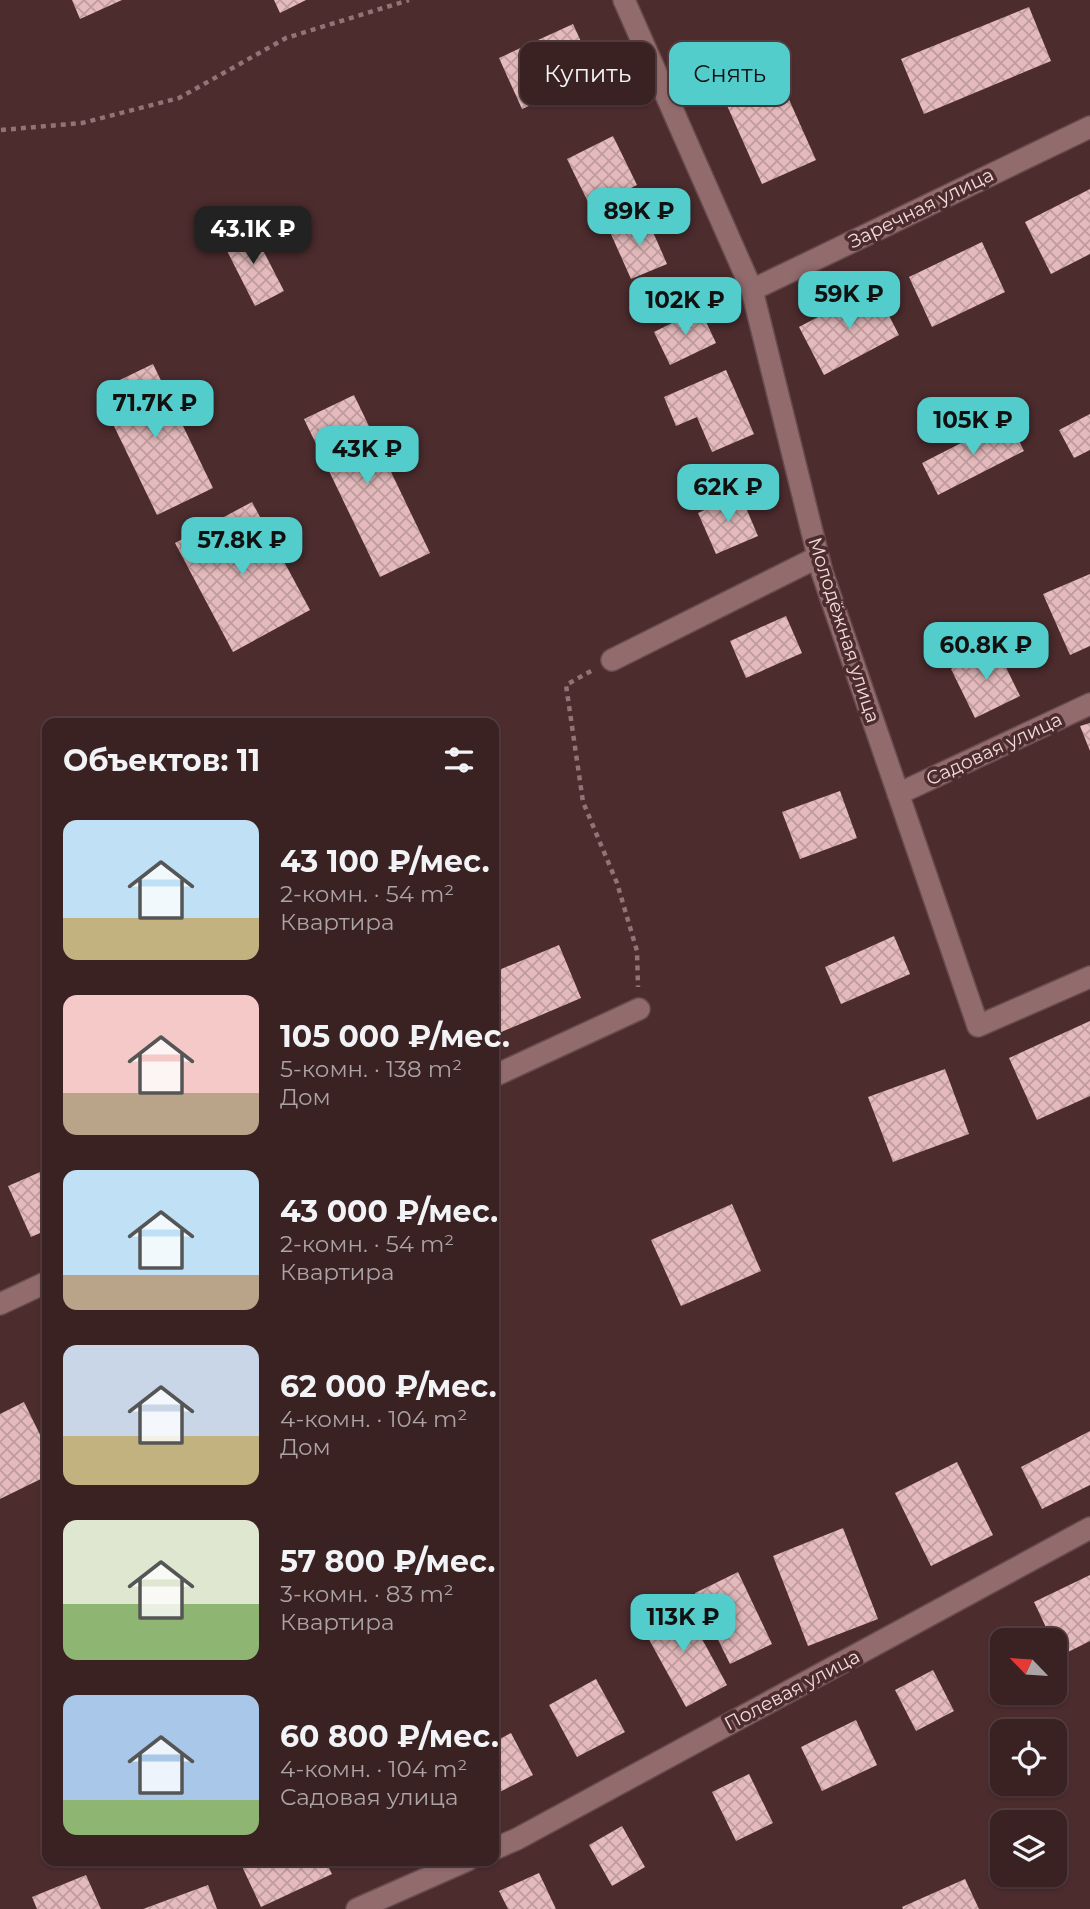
<!DOCTYPE html>
<html lang="ru">
<head>
<meta charset="utf-8">
<style>
  :root { --surface:#3a2122; --page:#452e2f; --text:#f1f3f6; --muted:#aba3a5; --line:#543e40; --accent:#52cdcc }
  body { margin:0; font-family:Montserrat,sans-serif; background:var(--page); color:var(--text); height:100vh; display:flex; flex-direction:column; font-size:26px; white-space:nowrap }
  * { box-sizing:border-box; margin:0 }
  p { font-size:23px; color:var(--muted) }
  .icon { flex:none; width:38px; height:38px; fill:none; stroke:currentColor; stroke-width:2; stroke-linecap:round; stroke-linejoin:round }
  .map { position:relative; flex:1; overflow:hidden }
  .sheet { position:absolute; left:42px; top:718px; width:457px; height:1148px; display:flex; flex-direction:column; background:var(--surface); border-radius:14px; box-shadow:0 2px 5px #0004,0 0 0 2px var(--line) }
  .sheet>* { flex:none }
  .top-card { position:absolute; left:520px; top:42px; width:464px; height:63px; display:flex; gap:14px }
  .needle { width:46px; rotate:295deg }
  .buttons { position:absolute; left:990px; top:1628px; display:grid; gap:14px }
  .buttons a { display:grid; place-items:center; width:77px; height:77px; border-radius:14px; background:var(--surface); box-shadow:0 2px 5px #0004,0 0 0 2px var(--line); font-size:35px }
  .price { position:absolute; translate:-50% -60px; padding:0 16px; border-radius:14px; background:var(--accent); color:#111; font-size:23px; line-height:46px; filter:drop-shadow(0 2px 4px #0008) }
  .price::after { content:''; position:absolute; left:50%; top:42px; width:21px; height:16px; margin-left:-10px; background:inherit; clip-path:polygon(0 0,100% 0,50% 100%) }
  .price.active { background:#222; color:#fff }
  ul { padding:0; list-style:none }
  li { display:flex; align-items:center; gap:21px; height:175px; padding:0 21px }
  li span { display:grid; place-items:center; flex:none; width:196px; height:140px; border-radius:14px; color:#555 }
  li>.icon { margin-inline-start:auto }
  span .icon { width:84px; height:84px; fill:#fffc; stroke-width:1 }
  li b { font-size:30px }
  h2 { display:flex; justify-content:space-between; align-items:center; height:84px; padding:0 21px; font-size:30px }
  .chip { padding:0 24px; border-radius:14px; background:var(--surface); box-shadow:0 2px 5px #0004,0 0 0 2px var(--line); font-size:24px; line-height:63px }
  .chip.active { background:var(--accent); color:#111 }
  .map>svg:first-child { display:block }
  .building { fill:url(#building-cross-hatch) }
  .lines { fill:none; stroke-linecap:round; stroke-linejoin:round }
  .street-casing { stroke:#674b4e; stroke-width:24 }
  .path { stroke:#917476; stroke-width:4.5; stroke-dasharray:5 5; stroke-linecap:butt }
  .street { stroke:#926b6d; stroke-width:21 }
  .labels { text-anchor:middle; dominant-baseline:central; stroke-width:7; stroke-linejoin:round; paint-order:stroke }
  .street-label { font-size:19px; fill:#f1dadb; stroke:#4d2c2e }
</style>
</head>
<body>
<div class="map">
<svg width="1090" height="1909" viewBox="0 0 1090 1909">
  <defs>
    <pattern id="building-cross-hatch" width="8" height="8" patternUnits="userSpaceOnUse" patternTransform="scale(1.75)"><rect width="8" height="8" fill="#e5babc"/><path d="M0 0l8 8M0 8l8-8" fill="none" stroke="#be9c9e"/></pattern>
  </defs>
  <rect width="100%" height="100%" fill="#4d2c2e"/>
  <path class="building" d="M72,0H122L80,19Z
    M274,0H306L280,13Z
    M1029,7L1051,61L924,114L901,59Z
    M573,24L584,48L571,54L584,82L522,109L499,58Z
    M766,48L816,160L762,184L712,72Z
    M613,136L637,185L591,208L567,159Z
    M1090,189V254L1051,274L1025,222Z
    M646,216L667,264L631,279L610,232Z
    M251,227L284,291L255,306L222,241Z
    M982,242L1005,292L932,327L909,277Z
    M874,287L899,335L824,375L799,327Z
    M700,309L716,343L670,365L654,332Z
    M153,364L213,488L157,515L97,391Z
    M726,370L754,434L712,452L697,417L676,426L664,397Z
    M354,395L430,553L380,577L304,419Z
    M1090,414V450L1074,458L1059,430Z
    M1008,419L1024,451L938,495L922,463Z
    M740,494L758,536L716,554L698,513Z
    M252,502L310,610L233,652L175,543Z
    M1090,574V646L1070,655L1043,594Z
    M786,616L802,653L746,678L730,641Z
    M996,647L1020,696L975,718L951,669Z
    M1090,723V751L1080,726Z
    M840,791L857,838L800,859L782,812Z
    M894,936L910,974L841,1004L825,967Z
    M559,945L581,998L499,1033L494,1020V972Z
    M1090,1021V1096L1037,1120L1009,1058Z
    M945,1069L969,1134L893,1162L868,1097Z
    M47,1169V1230L31,1237L8,1186Z
    M732,1204L761,1271L681,1306L651,1240Z
    M24,1402L47,1449V1476L0,1499V1414Z
    M1090,1431V1485L1042,1509L1021,1467Z
    M957,1462L993,1535L931,1566L895,1493Z
    M843,1528L878,1619L808,1646L773,1556Z
    M738,1572L772,1644L730,1664L695,1593Z
    M1090,1575V1641L1060,1656L1055,1646V1640H1052L1034,1602Z
    M681,1600L727,1685L686,1707L640,1623Z
    M933,1670L954,1711L916,1731L895,1690Z
    M596,1679L625,1732L577,1757L549,1705Z
    M856,1720L877,1765L822,1791L801,1747Z
    M511,1733L533,1775L494,1795V1742Z
    M749,1774L773,1823L736,1841L712,1792Z
    M622,1826L645,1867L612,1886L589,1845Z
    M239,1860H325L332,1874L261,1907Z
    M539,1873L556,1909H508L499,1891Z
    M86,1875L101,1909H37L32,1897Z
    M965,1879L979,1909H903L902,1907Z
    M208,1885L217,1909H143Z"/>
  <g class="lines">
    <g class="street-casing">
      <path id="street" d="M624,0L752,290L822,572L978,1026L1090,977
        M752,290L1090,127
        M612,660L818,557
        M898,794L1090,704
        M494,1076L639,1009
        M0,1304L47,1282
        M494,1849L517,1839L1090,1528
        M357,1909L468,1860"/>
    </g>
    <path class="path" d="M1,130L82,123L179,98L286,38L409,0
      M591,671L566,685L583,802L617,883L637,951L638,987"/>
    <use href="#street" class="street"/>
  </g>
  <g class="labels">
    <g class="street-label">
      <text transform="translate(921 208) rotate(-26)">Заречная улица</text>
      <text transform="translate(844 630) rotate(72)">Молодёжная улица</text>
      <text transform="translate(994 749) rotate(-25)">Садовая улица</text>
      <text transform="translate(792 1690) rotate(-28)">Полевая улица</text>
    </g>
  </g>
</svg>
<div class="buttons">
<a><svg class="needle" viewBox="-14 -14 28 28"><path d="M0-13l5 13h-10z" fill="#e53935"/><path d="M0 13l5-13h-10z" fill="#aba3a5"/></svg></a>
<a><svg class="icon" aria-label="locate" viewBox="0 0 24 24"><circle cx="12" cy="12" r="6"/><path d="M12 2v4M12 18v4M2 12h4M18 12h4"/></svg></a>
<a><svg class="icon" aria-label="layers" viewBox="0 0 24 24"><path d="M12 4l9 5-9 5-9-5zM3 14l9 5 9-5"/></svg></a>
</div>
<b class="price" style="left:639px;top:248px">89K ₽</b>
<b class="price active" style="left:253px;top:266px">43.1K ₽</b>
<b class="price" style="left:849px;top:331px">59K ₽</b>
<b class="price" style="left:685px;top:337px">102K ₽</b>
<b class="price" style="left:155px;top:440px">71.7K ₽</b>
<b class="price" style="left:973px;top:457px">105K ₽</b>
<b class="price" style="left:367px;top:486px">43K ₽</b>
<b class="price" style="left:728px;top:524px">62K ₽</b>
<b class="price" style="left:242px;top:577px">57.8K ₽</b>
<b class="price" style="left:986px;top:682px">60.8K ₽</b>
<b class="price" style="left:683px;top:1654px">113K ₽</b>
<div class="top-card">
<a class="chip">Купить</a>
<a class="chip active">Снять</a>
</div>
<section class="sheet">
<h2>Объектов: 11<svg class="icon" aria-label="filters" viewBox="0 0 24 24"><path d="M4 7h16M4 17h16"/><circle cx="9" cy="7" r="2"/><circle cx="15" cy="17" r="2"/></svg></h2>
<ul>
<li><span style="background:linear-gradient(#bfe0f5 70%,#c2b280 0)"><svg class="icon" aria-label="home" viewBox="0 0 24 24"><path d="M3 11l9-7 9 7M6 9v11h12V9"/></svg></span><div><b>43 100 ₽/мес.</b><p>2-комн. · 54 m²</p><p>Квартира</p></div></li>
<li><span style="background:linear-gradient(#f6c9c9 70%,#b9a48a 0)"><svg class="icon" aria-label="home" viewBox="0 0 24 24"><path d="M3 11l9-7 9 7M6 9v11h12V9"/></svg></span><div><b>105 000 ₽/мес.</b><p>5-комн. · 138 m²</p><p>Дом</p></div></li>
<li><span style="background:linear-gradient(#bfe0f5 75%,#b9a48a 0)"><svg class="icon" aria-label="home" viewBox="0 0 24 24"><path d="M3 11l9-7 9 7M6 9v11h12V9"/></svg></span><div><b>43 000 ₽/мес.</b><p>2-комн. · 54 m²</p><p>Квартира</p></div></li>
<li><span style="background:linear-gradient(#c9d6e8 65%,#c2b280 0)"><svg class="icon" aria-label="home" viewBox="0 0 24 24"><path d="M3 11l9-7 9 7M6 9v11h12V9"/></svg></span><div><b>62 000 ₽/мес.</b><p>4-комн. · 104 m²</p><p>Дом</p></div></li>
<li><span style="background:linear-gradient(#dfe7d0 60%,#8fb573 0)"><svg class="icon" aria-label="home" viewBox="0 0 24 24"><path d="M3 11l9-7 9 7M6 9v11h12V9"/></svg></span><div><b>57 800 ₽/мес.</b><p>3-комн. · 83 m²</p><p>Квартира</p></div></li>
<li><span style="background:linear-gradient(#a9c7e8 75%,#8fb573 0)"><svg class="icon" aria-label="home" viewBox="0 0 24 24"><path d="M3 11l9-7 9 7M6 9v11h12V9"/></svg></span><div><b>60 800 ₽/мес.</b><p>4-комн. · 104 m²</p><p>Садовая улица</p></div></li>
</ul>
</section>
</div>
</body>
</html>
